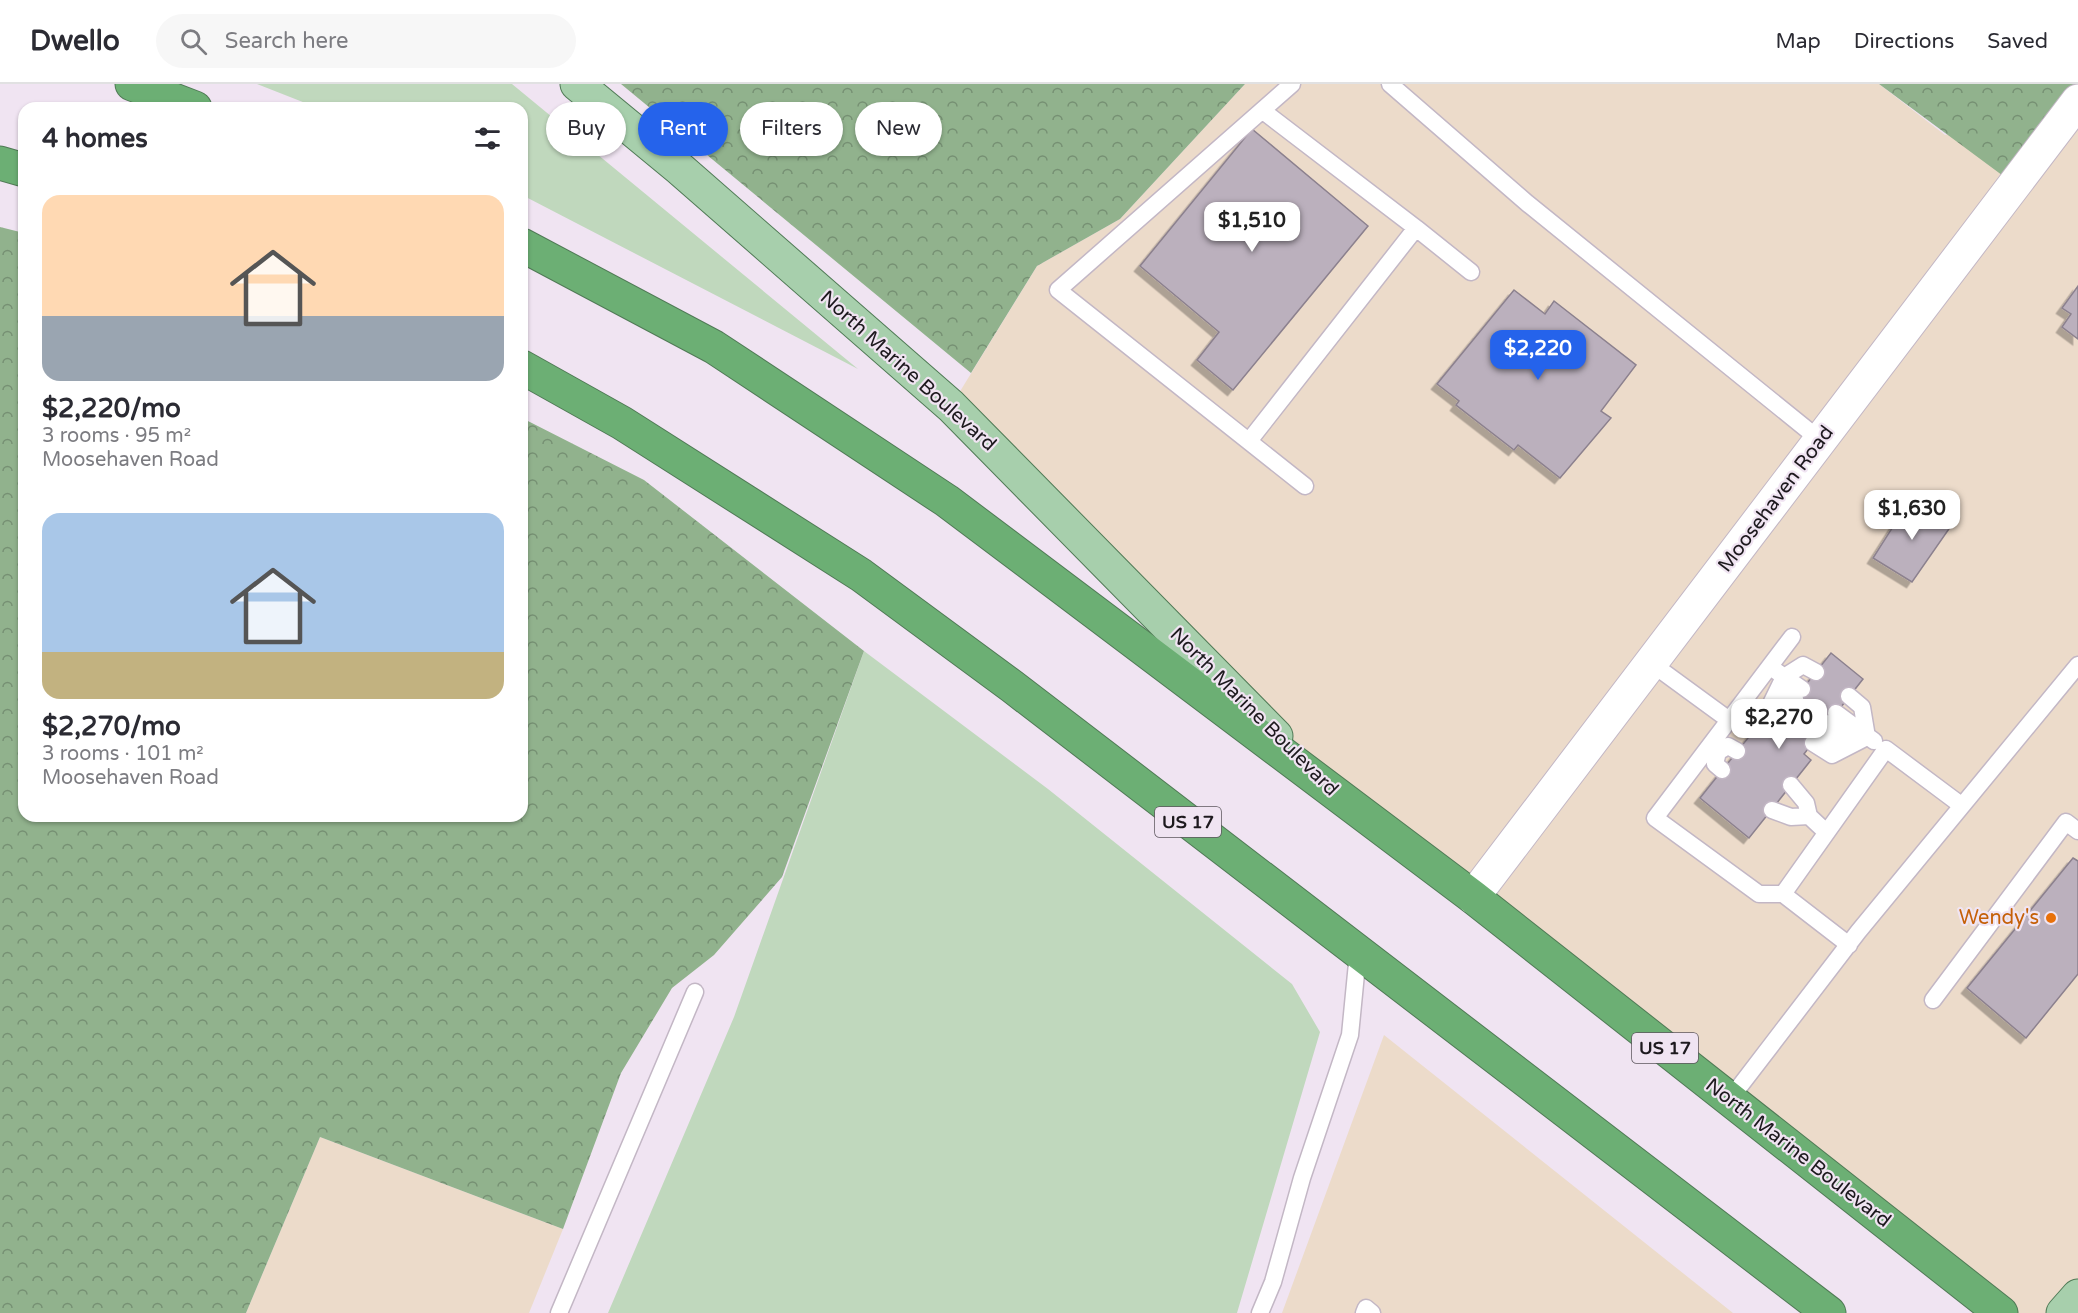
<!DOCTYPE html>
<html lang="en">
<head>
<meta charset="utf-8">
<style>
  :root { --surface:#fff; --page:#f7f7f7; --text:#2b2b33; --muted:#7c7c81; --line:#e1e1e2; --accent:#2563eb }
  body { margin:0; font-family:"Varela Round",sans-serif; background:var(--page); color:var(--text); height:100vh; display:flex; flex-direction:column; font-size:22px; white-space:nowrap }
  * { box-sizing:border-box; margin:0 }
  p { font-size:20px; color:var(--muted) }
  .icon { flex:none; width:33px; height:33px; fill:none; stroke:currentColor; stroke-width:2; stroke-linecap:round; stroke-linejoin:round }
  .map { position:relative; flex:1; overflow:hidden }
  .details { position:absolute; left:18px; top:18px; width:510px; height:720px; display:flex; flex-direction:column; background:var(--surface); border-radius:18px; box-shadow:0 2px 4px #0004 }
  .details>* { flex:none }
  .banner { position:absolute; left:546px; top:18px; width:570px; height:54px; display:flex; gap:12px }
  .price { position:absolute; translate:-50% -51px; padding:0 14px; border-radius:12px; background:#fff; color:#222; font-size:20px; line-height:39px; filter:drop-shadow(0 2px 3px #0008) }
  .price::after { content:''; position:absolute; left:50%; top:36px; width:18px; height:14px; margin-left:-9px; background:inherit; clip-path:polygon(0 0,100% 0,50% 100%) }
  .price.active { background:var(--accent); color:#fff }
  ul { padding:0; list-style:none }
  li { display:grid; align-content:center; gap:12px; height:318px; padding:0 24px }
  li span { display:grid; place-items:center; height:186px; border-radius:18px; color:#555 }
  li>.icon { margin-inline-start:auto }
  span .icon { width:108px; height:108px; fill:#fffc; stroke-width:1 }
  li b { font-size:26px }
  h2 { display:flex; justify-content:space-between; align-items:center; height:72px; padding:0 24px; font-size:26px }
  .pill { padding:0 21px; border-radius:27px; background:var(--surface); box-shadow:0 2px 4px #0004; font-size:21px; line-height:54px }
  .pill.active { background:var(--accent); color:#fff }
  header { display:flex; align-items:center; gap:36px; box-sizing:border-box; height:84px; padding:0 30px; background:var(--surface); border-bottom:2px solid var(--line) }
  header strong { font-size:28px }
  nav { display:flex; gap:33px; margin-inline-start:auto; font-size:21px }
  .search { width:420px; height:54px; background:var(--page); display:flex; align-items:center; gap:15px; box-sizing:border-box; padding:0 21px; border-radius:33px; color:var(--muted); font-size:22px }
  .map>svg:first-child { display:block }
  .commercial { fill:#ecdbca }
  .green { fill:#c0d8bd }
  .forest { fill:url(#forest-crowns) }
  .building { fill:#bbb0bd; stroke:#8c818e; stroke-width:1.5; filter:url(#shadow) }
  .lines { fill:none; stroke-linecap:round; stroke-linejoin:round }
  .lane-casing { stroke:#c3b7c5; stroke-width:19 }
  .street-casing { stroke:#c3b7c5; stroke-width:35 }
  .primary-casing { stroke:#507a56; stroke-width:35 }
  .highway-casing { stroke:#507a56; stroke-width:35 }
  .lane { stroke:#fff; stroke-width:16 }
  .street { stroke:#fff; stroke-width:33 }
  .primary { stroke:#a7cfac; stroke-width:33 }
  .highway { stroke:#6caf74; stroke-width:33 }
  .food-dot { fill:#e8710a; stroke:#f0e4f2; stroke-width:2 }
  .labels { text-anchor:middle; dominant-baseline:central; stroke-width:4.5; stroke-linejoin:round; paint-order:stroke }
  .shield { fill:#f0e4f2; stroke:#5c565e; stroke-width:1.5 }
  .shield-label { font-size:18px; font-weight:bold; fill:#1d191e }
  .street-label { font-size:20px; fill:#1d191e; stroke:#f0e4f2 }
  .food-label { font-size:20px; fill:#c56008; stroke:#f0e4f2; text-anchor:end }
</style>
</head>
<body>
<header>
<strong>Dwello</strong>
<div class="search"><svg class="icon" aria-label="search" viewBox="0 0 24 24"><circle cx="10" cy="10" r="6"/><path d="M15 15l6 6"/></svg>Search here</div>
<nav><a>Map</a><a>Directions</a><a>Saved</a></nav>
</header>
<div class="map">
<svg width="2078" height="1229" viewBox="0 0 2078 1229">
  <defs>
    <pattern id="forest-crowns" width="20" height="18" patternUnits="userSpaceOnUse" patternTransform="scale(1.5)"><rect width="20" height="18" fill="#91b28d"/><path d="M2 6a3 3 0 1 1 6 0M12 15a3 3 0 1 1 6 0" fill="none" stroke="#769073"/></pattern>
    <filter id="shadow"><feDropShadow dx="-5.5" dy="5.5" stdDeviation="0" flood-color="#0004"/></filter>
  </defs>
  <rect width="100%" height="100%" fill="#f0e4f2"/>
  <path class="commercial" d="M1245,0H1879L1945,51L2078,17V1212L2063,1229H2001L1326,703L951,322L1037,182L1120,135Z
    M1384,951L1733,1229H1282Z
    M320,1053L563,1145L529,1229H246Z"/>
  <path class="green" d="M257,0H512L858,285L522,111V24H318Z
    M864,567L1048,705L1292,900L1320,948L1237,1229H608L734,933Z"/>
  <path class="forest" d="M621,0H1245L1120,135L1037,182L971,289Z
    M1879,0H2078V21L2014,100Z
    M0,143L24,149V732H522V334L644,396L864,567L782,793L714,871L672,904L621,989L563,1145L320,1053L246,1229H0Z"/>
  <path class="building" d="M1252,45L1368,142L1233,306L1197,276L1219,248L1140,182Z
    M2078,202V255L2062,243L2071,230L2062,224Z
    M1514,206L1545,230L1554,217L1636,281L1601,327L1611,334L1560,394L1518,361L1514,366L1456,321L1459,317L1437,300Z
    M1910,416L1951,442L1912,498L1873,474Z
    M1831,569L1863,595L1804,670L1811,676L1749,754L1700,714L1764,634L1773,642Z
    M2073,774L2078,777V890L2026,954L1967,904Z"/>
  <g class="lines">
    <g class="lane-casing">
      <path id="lane" d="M1292,0L1058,206L1305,402
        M1390,0L1527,119L1820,356
        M1263,27L1416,144
        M1249,357L1416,144L1471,188
        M1651,579L1729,636
        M1776,587L1802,605
        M1784,593L1787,609L1795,615
        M1849,612L1862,623L1867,653
        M1836,629L1874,657
        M1779,635L1768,626L1784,593L1803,581L1816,588
        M1829,639L1858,650
        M1820,650L1833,656L1857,654
        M1813,659L1832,671L1867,653
        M1709,663L1718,668L1728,662L1737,667
        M1718,668L1715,680L1722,686
        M1791,701L1806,719L1809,732L1826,748
        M1772,726L1791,733L1809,732
        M1783,810H1759L1655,734L1792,553
        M1849,861L1783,810L1886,665L1961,721
        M1933,916L2066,738L2078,747
        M1730,1015L1858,848L2078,581
        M559,1229L695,908
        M1260,1229L1273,1198L1302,1094L1350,951L1358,869
        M1364,1229L1366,1224L1372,1229"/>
    </g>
    <g class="street-casing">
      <path id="street" d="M1473,813L2078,17"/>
    </g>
    <g class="primary-casing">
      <path id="primary" d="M577,0L680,85L951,322L1276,652
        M2063,1229L2078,1212"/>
    </g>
    <g class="highway-casing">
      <path id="highway" d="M132,0L195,24
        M0,79L24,86
        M522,161L714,263L947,417L1473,813L2001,1229
        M522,283L622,339L861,491L1013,603L1829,1229"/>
    </g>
    <use href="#lane" class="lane"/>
    <use href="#street" class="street"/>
    <use href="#primary" class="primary"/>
    <use href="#highway" class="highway"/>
  </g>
  <circle class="food-dot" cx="2051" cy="834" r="6"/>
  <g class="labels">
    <g class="shield">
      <rect x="1155" y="723" width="66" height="30" rx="4.5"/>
      <rect x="1632" y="949" width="66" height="30" rx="4.5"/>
    </g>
    <g class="shield-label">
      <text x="1188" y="738">US 17</text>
      <text x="1665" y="964">US 17</text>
    </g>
    <g class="street-label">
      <text transform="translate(908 287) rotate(42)">North Marine Boulevard</text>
      <text transform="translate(1776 415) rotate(-53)">Moosehaven Road</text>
      <text transform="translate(1254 628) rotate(45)">North Marine Boulevard</text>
      <text transform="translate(1798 1069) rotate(38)">North Marine Boulevard</text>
    </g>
    <g class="food-label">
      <text x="2039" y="834">Wendy's</text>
    </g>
  </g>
</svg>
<b class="price" style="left:1252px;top:169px">$1,510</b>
<b class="price active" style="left:1538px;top:297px">$2,220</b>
<b class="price" style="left:1912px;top:457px">$1,630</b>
<b class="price" style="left:1779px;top:666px">$2,270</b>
<div class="banner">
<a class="pill">Buy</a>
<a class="pill active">Rent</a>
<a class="pill">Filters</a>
<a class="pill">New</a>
</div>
<section class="details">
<h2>4 homes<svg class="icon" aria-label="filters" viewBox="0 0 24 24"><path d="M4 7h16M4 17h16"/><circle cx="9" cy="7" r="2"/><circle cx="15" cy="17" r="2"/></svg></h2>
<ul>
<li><span style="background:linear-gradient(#ffd9b3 65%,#9aa5b1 0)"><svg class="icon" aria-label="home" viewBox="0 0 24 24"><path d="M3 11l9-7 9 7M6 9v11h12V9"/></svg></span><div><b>$2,220/mo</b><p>3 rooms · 95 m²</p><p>Moosehaven Road</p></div></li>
<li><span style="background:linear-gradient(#a9c7e8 75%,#c2b280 0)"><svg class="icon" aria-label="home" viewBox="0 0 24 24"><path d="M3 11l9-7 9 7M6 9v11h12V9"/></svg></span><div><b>$2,270/mo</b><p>3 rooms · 101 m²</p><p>Moosehaven Road</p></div></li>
</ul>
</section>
</div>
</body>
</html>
